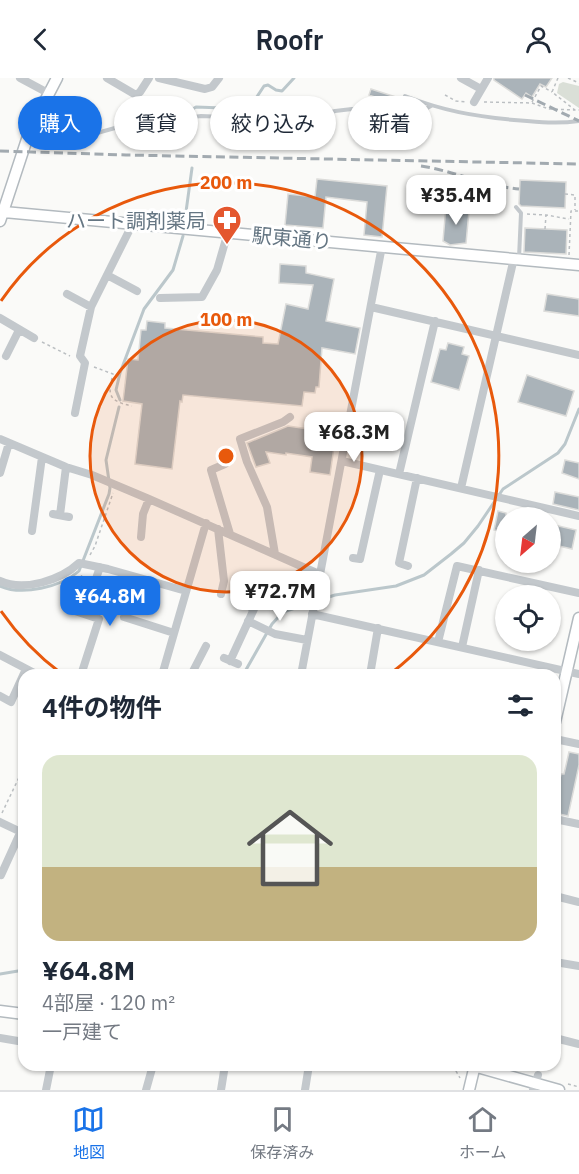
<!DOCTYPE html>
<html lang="ja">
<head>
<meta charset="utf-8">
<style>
  :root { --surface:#fff; --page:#f2f2f3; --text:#1f2937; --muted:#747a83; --line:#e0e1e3; --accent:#1a73e8 }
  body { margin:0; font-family:"IBM Plex Sans","Noto Sans JP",sans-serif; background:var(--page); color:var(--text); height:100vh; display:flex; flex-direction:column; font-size:22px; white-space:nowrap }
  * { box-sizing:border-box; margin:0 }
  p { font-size:20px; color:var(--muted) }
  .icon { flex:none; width:33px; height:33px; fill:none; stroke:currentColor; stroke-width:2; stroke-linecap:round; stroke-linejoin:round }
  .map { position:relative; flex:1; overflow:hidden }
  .details { position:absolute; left:18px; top:591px; width:543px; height:402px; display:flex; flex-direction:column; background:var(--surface); border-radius:18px; box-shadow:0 2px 4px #0004 }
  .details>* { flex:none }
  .banner { position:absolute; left:18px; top:18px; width:543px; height:54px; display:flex; gap:12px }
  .needle { width:39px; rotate:208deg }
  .tools { position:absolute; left:495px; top:429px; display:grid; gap:12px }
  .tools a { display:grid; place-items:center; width:66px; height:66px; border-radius:50%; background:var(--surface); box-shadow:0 2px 4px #0004; font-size:30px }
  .price { position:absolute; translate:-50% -51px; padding:0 14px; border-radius:12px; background:#fff; color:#222; font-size:20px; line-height:39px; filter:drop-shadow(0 2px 3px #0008) }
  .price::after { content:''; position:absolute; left:50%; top:36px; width:18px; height:14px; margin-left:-9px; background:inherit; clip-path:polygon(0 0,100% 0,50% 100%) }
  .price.current { background:var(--accent); color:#fff }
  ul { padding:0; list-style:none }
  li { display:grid; align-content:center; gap:12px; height:318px; padding:0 24px }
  li span { display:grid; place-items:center; height:186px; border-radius:18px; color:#555 }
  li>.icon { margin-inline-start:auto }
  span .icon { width:108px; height:108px; fill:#fffc; stroke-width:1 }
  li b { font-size:26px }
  h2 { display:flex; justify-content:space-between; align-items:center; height:72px; padding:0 24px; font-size:26px }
  .chip { padding:0 21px; border-radius:27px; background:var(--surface); box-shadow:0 2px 4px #0004; font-size:21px; line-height:54px }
  .chip.current { background:var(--accent); color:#fff }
  header { display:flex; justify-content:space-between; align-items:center; height:78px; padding:0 24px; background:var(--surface); font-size:27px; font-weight:600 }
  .tabs { display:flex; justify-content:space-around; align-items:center; height:84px; border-top:2px solid var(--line); background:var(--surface); font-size:16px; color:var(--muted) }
  .tabs a { display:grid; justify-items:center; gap:3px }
  .tabs .current { color:var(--accent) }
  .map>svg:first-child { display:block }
  .green { fill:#dadfd7 }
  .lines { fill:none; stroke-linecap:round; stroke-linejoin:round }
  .stream { stroke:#bbc7cb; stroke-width:3 }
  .building { fill:#aab3b9; stroke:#dcdcda; stroke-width:1.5 }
  .secondary-casing { stroke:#b3babf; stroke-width:13 }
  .path { stroke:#bbbfc2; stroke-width:1.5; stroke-dasharray:3 3; stroke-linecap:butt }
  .lane { stroke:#c3c8cc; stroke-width:4 }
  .street { stroke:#c3c8cc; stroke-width:8 }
  .secondary { stroke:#fff; stroke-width:10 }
  .rail { stroke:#a2aab0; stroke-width:3; stroke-dasharray:9 4.5; stroke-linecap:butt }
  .ring { fill:none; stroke:#e8590c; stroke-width:3 }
  .labels { text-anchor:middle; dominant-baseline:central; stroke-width:6; stroke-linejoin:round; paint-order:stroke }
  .poi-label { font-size:20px; fill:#657683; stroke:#fff; text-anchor:end }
  .street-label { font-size:20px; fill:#657683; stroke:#fff }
  .centre { fill:#e8590c; stroke:#fff; stroke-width:3 }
  .ring-label { font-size:18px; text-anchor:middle; font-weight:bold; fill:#e8590c; stroke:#fff; stroke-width:6; stroke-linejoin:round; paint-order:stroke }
</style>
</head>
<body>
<header><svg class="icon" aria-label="back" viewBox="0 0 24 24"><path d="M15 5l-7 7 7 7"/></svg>Roofr<svg class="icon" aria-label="person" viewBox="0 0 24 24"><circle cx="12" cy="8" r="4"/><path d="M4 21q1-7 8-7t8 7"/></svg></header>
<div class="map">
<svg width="579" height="1012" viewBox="0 0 579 1012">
  <rect width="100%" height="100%" fill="#fafaf8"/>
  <path class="green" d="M563,4L579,8V30L557,15L559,6Z"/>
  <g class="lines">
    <path class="stream" d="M191,32L196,29L249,31L264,8L268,7L276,12L282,13L294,0
      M185,141L192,90
      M120,322L116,312L120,295L144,231L173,192L183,158
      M0,508C22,518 61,509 79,493L109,416L110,410L106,382L119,329
      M243,597L272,546L283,534L335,517L396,508L424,497L451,476L464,465L478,448L503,411L558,375L565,366L579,331
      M0,896L24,892"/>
  </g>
  <path class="building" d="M494,0H552L546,9L540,6L532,19L526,15L522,21L494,2Z
    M371,11L399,20L397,27L369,17Z
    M317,101L387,108L382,159L364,157L367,124L326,119L323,150L285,147L288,116L315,119Z
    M520,102L566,104L565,130L521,128L519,126Z
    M446,128L469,133L466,165L450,167L443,163Z
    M525,150L567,152L566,176L524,174Z
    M280,186L306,188V195L334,201L326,243L360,250L355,276L322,270L319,309H316L315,315L304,314L302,328L183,317L182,324L180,323L172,391L135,386L142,326L123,323L128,281L138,282L141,252H146L147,243L165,245V250L263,259V265L278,266L286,226L308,231L313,207L279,205Z
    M547,216L579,221V238L544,233Z
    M448,265L464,269L462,276L469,278L459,312L431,304L440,271L446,272Z
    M527,297L574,313L566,338L518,324Z
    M288,348L336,355L330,397L310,394L312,379L286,375V377L266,374L270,385L256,389L247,365Z
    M565,382L579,385V401L562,395Z
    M555,414L579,419V432L553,426Z
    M498,433L506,435V454L494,452Z
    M550,446L576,452L572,471L550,466Z
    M569,674L579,676V687L568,738L555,735V721L561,696H564Z"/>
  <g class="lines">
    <g class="secondary-casing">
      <path id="secondary" d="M4,134L579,187
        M0,143L30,52L57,0
        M555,644L579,540
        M0,933L24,936
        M470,987L559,1012
        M469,1012L475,987"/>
    </g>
    <path class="path" d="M558,0L552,14L575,32H579
      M568,0L579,5
      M445,17L456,23L467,24
      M484,24L532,25L549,31L575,32
      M532,24L541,8L552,14
      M565,116L575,117V132
      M527,136L546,137L569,141
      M545,151L546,137
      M569,177L571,133H579
      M42,264L70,278
      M94,289L113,296C107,318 109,323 132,328
      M90,477L95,468L113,415
      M74,523L82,496
      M18,704L24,706
      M2,735L24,689
      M457,987L456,993L460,1000
      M568,1006L579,1009"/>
    <path class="lane" d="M405,18C444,33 473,38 514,42C537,44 557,46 579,43
      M83,59L122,48L201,38L304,42L335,33L352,31L418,35L431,28
      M516,129L521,135L519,180"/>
    <path class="street" d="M20,0L48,15
      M107,0L136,17L140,14L149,0
      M159,0L205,11L212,9L219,0
      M461,0L481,11
      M474,24L488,0
      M28,57C47,63 63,64 82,59
      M107,197L137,213
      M67,216L91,229
      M160,220L202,219L217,192L228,154
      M371,229L579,277
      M0,240L34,260
      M6,278L19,252
      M75,335L85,285L80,278L91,229L133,145
      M0,361L66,389L92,397L149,421L319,496
      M342,383L579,438
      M225,386L211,392L230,456
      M0,395L9,365
      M399,396L435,243
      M461,410L514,180
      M53,436L69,439
      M60,437L66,389
      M218,451L224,503L221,516
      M32,453L42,379
      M141,459L143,436L149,421
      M275,476L267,429L247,384L240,361L283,344L290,339
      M353,480L360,481L380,392
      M408,488L399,485L417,400
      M100,489L91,515L101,519
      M0,503C24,514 61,502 79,485L108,491L186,513
      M72,532L99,541L81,597
      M312,536L579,596
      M124,539L174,555
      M248,543L275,556L307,562
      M438,564L457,488L579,515
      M462,569L479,492
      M0,577L38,597
      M224,580L238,586
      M230,583L254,531L241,524
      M162,597L206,445
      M191,597L206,568
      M301,597L382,168
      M370,597L378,550
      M0,618L11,624L26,591
      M555,661L579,666
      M555,741L579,746
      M0,744L23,755
      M1,797L21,753
      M555,818L579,824
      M555,884L579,888
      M0,960L24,964
      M555,960L579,966
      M46,1012L51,987
      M146,1012L153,987
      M221,1012L225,987
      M305,1012L309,987
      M533,1012L538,997"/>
    <use href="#secondary" class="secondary"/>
    <path class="rail" d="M525,17L579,43
      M0,73L126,77L579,86
      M421,88C454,93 485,108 519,111"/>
  </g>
  <circle cx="226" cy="378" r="136" fill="#e8590c" fill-opacity=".12"/>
  <g class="ring">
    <circle cx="226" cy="378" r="136"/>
    <path d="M62 596A273 273 0 0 1 1 533M1 223A273 273 0 1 1 390 596"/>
  </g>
  <defs>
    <g id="pharmacy-pin" transform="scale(1.5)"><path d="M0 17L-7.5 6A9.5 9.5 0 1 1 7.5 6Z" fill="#e4572e" stroke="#fff"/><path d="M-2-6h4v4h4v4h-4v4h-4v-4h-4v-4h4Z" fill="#fff"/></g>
  </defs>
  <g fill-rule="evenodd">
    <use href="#pharmacy-pin" x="227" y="142"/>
  </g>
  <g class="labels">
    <g class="poi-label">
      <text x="206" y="142">ハート調剤薬局</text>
    </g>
    <g class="street-label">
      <text transform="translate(292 160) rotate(5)">駅東通り</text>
    </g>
  </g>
  <circle cx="226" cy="378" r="9" class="centre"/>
  <g class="ring-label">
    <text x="226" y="111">200 m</text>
    <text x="226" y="248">100 m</text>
  </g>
</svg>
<div class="tools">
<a><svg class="needle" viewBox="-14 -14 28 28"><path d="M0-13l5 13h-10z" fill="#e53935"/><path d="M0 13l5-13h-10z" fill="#747a83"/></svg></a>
<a><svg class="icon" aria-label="locate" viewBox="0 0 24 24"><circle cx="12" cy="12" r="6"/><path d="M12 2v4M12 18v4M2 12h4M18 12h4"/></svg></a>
</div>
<b class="price" style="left:456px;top:148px">¥35.4M</b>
<b class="price" style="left:354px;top:385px">¥68.3M</b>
<b class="price" style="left:280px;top:544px">¥72.7M</b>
<b class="price current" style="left:110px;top:549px">¥64.8M</b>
<div class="banner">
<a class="chip current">購入</a>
<a class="chip">賃貸</a>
<a class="chip">絞り込み</a>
<a class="chip">新着</a>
</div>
<section class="details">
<h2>4件の物件<svg class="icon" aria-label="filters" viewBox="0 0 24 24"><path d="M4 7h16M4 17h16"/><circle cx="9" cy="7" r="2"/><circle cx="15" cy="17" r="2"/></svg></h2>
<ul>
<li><span style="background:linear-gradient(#dfe7d0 60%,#c2b280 0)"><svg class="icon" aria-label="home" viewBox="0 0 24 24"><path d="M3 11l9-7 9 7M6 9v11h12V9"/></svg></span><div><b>¥64.8M</b><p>4部屋 · 120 m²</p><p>一戸建て</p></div></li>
</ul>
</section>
</div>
<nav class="tabs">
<a class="current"><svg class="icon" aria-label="map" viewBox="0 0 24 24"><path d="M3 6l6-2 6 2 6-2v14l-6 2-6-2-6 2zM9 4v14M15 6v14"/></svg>地図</a>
<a><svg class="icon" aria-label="saved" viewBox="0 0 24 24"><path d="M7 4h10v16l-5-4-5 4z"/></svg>保存済み</a>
<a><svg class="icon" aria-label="home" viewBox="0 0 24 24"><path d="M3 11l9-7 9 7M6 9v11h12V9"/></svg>ホーム</a>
</nav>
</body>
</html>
